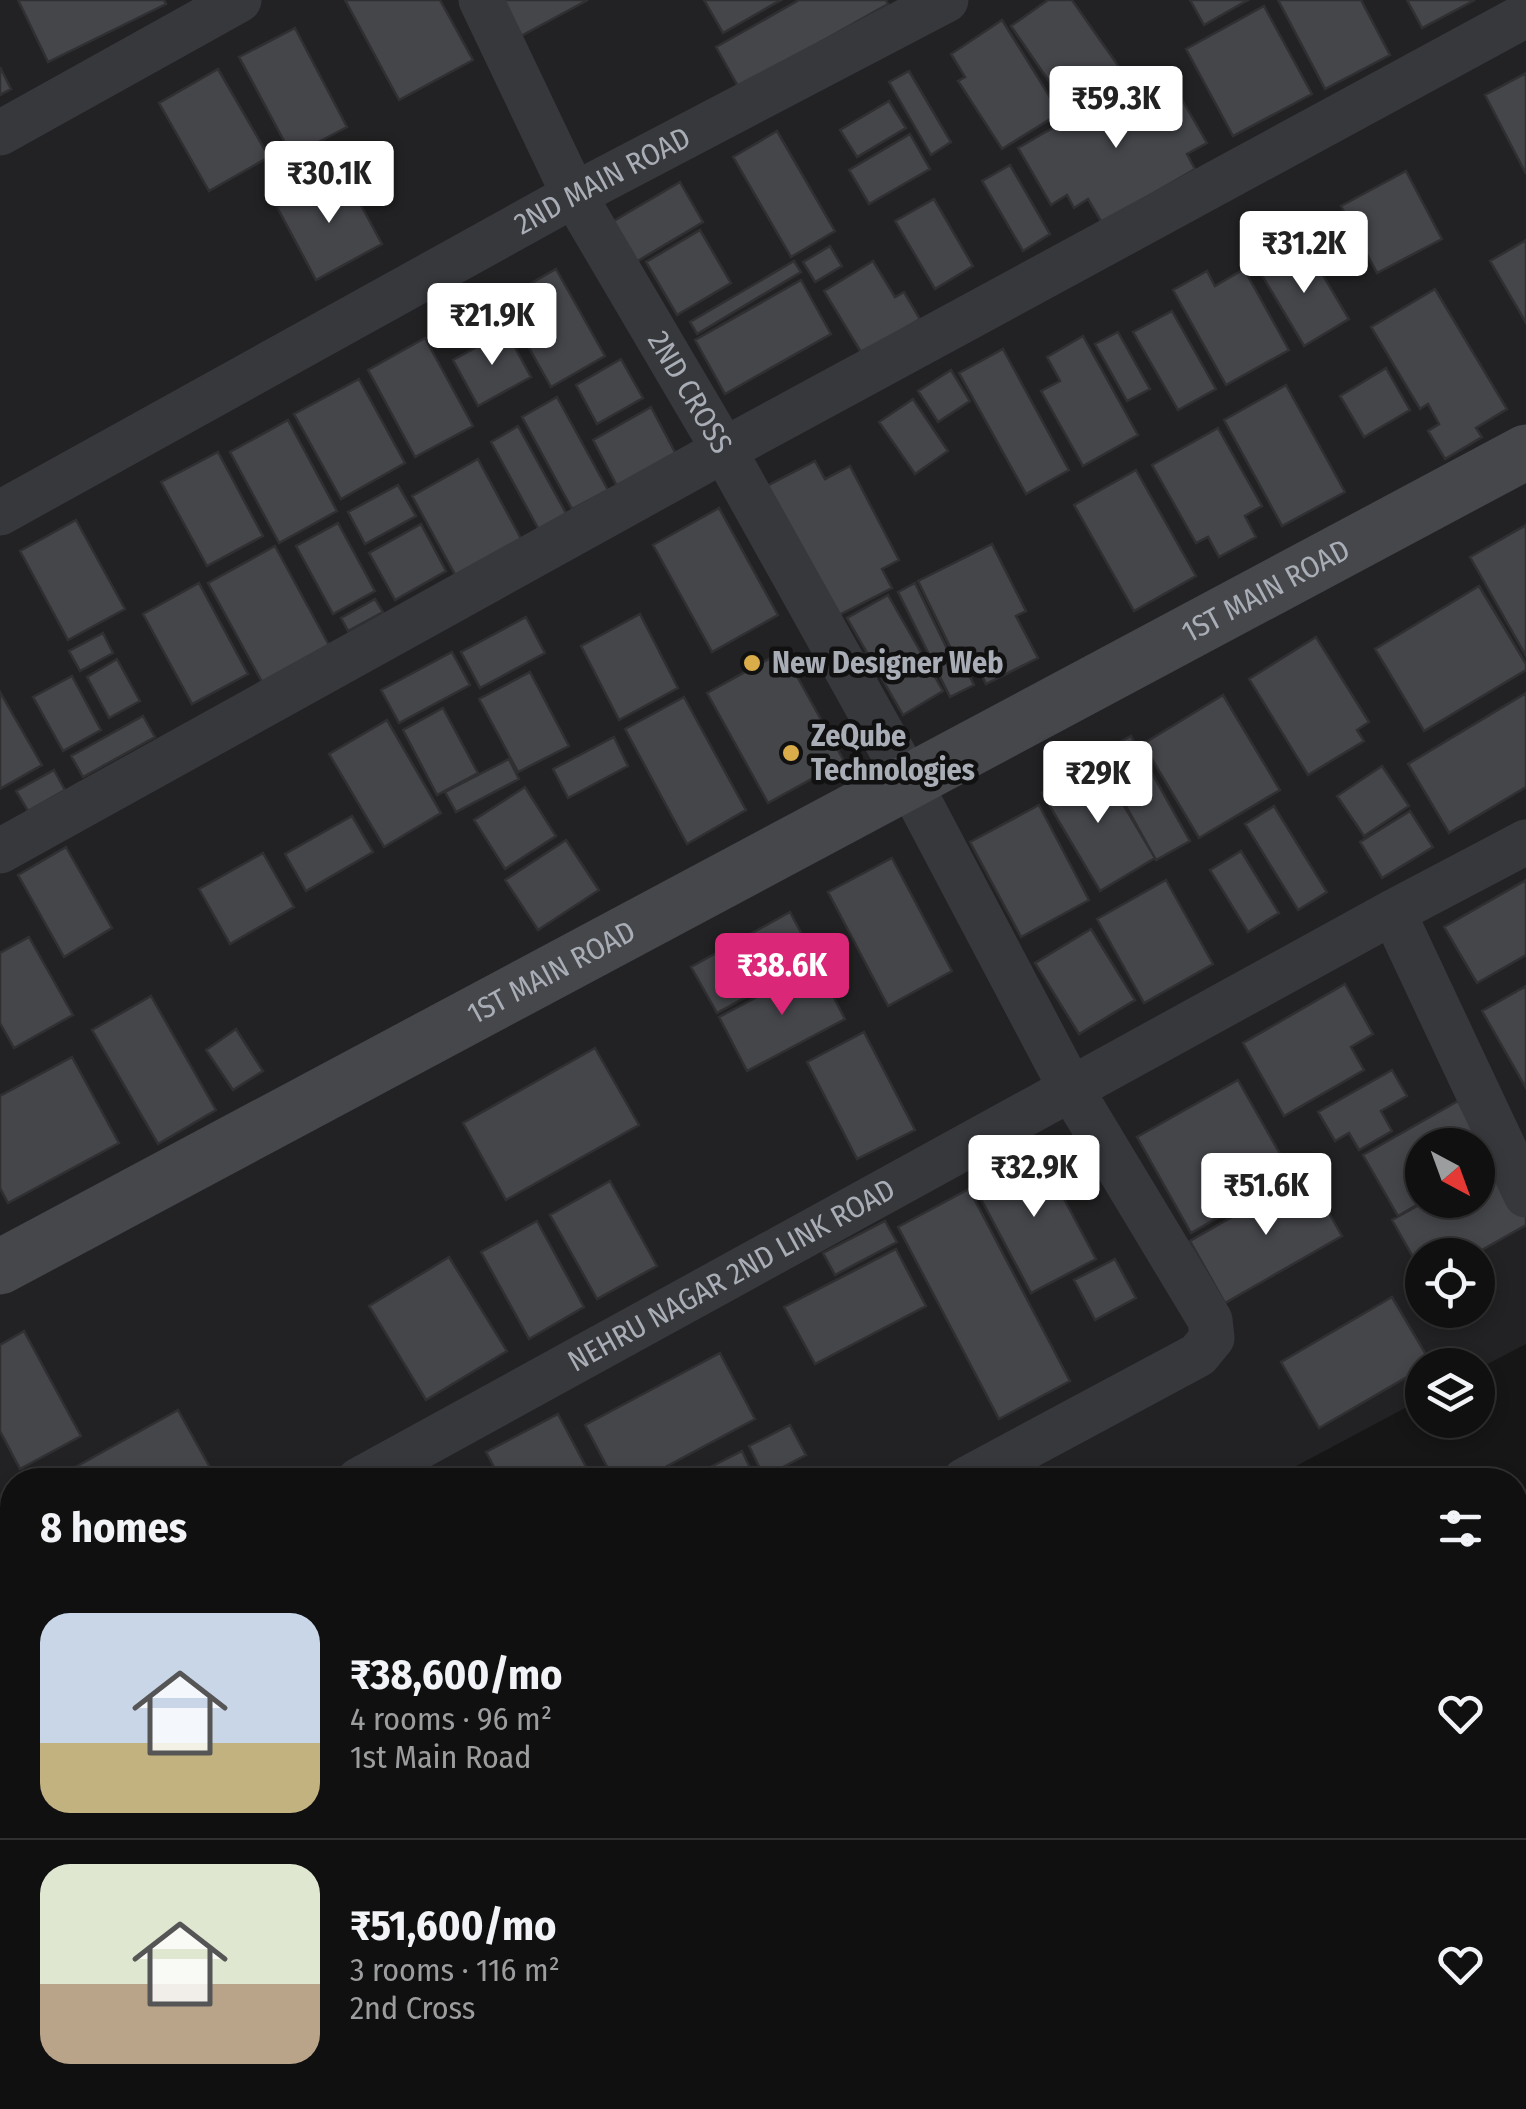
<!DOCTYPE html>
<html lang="en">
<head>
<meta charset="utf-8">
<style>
  :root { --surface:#101011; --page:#19191a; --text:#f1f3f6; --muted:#9c9d9f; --line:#303031; --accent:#db2777 }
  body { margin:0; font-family:"Fira Sans Condensed",sans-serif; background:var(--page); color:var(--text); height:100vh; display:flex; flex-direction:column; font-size:38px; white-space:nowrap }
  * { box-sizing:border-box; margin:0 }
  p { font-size:32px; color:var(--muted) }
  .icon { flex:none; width:55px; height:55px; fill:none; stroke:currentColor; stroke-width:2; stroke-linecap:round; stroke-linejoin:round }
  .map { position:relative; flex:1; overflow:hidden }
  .side { position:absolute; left:0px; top:1468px; width:1528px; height:642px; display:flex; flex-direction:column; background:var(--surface); border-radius:40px 40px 0 0; box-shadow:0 5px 15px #0003,0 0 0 2px var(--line) }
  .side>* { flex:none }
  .needle { width:65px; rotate:139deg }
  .controls { position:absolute; left:1405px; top:1128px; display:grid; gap:20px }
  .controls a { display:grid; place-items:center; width:90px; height:90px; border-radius:50%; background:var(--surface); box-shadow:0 5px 15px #0003,0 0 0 2px var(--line); font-size:50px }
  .price { position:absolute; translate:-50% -85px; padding:0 22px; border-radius:10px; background:#fff; color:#222; font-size:32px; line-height:65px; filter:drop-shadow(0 2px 5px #0008) }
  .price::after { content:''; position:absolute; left:50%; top:60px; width:30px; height:22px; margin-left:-15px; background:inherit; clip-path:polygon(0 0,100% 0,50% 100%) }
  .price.on { background:var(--accent); color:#fff }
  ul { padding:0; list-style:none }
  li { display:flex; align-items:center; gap:30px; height:250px; padding:0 40px }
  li+li { border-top:2px solid var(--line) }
  li span { display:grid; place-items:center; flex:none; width:280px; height:200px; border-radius:30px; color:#555 }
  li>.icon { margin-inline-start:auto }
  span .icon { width:120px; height:120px; fill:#fffc; stroke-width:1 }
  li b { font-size:42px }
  h2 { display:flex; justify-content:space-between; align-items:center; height:120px; padding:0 40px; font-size:42px }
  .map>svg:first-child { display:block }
  .built { fill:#222224; fill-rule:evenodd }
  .building { fill:#45464a; stroke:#303033; stroke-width:2.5 }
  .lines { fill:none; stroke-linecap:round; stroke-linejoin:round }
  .street { stroke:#37383c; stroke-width:45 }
  .secondary { stroke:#45474b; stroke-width:55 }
  .poi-dot { fill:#dbac4a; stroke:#111112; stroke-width:4 }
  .labels { text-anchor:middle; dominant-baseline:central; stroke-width:9; stroke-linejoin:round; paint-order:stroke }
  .street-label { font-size:30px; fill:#a9adb6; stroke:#111112 }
  .poi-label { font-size:30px; font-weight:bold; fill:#a9adb6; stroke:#111112; text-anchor:start }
</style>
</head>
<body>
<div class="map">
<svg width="1526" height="2109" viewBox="0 0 1526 2109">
  <rect width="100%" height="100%" fill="#161617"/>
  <path class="built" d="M0,0H1526V1344L1478,1369V1365H1422V1399L1270,1480H12V2098H1477L1483,2109H0ZM1422,1145H1478V1200H1422ZM1422,1255H1478V1310H1422Z"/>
  <path class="building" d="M18,0H164L166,4L48,62Z
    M345,0H440L473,60L399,100Z
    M500,0H588L519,37Z
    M704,0H781L723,33Z
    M799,0H886L888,4L739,88L716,47Z
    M1048,0H1072L1124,74L1070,112L1011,26Z
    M1190,0H1248L1204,25Z
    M1278,0H1361L1390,55L1325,89Z
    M1407,0H1475L1422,28Z
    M1264,6L1312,94L1233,136L1186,49Z
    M1002,20L1060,113L1002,149L958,81L965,77L951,54Z
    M295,28L347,127L292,156L239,57Z
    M0,67L11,89L0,95Z
    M218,69L269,157L209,191L159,103Z
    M909,71L951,142L931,155L889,82Z
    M1526,73V174L1485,95Z
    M1132,82L1144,102L1173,84L1207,143L1187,154L1195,169L1102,223L1088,199L1074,208L1067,195L1051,205L1018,148Z
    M889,101L906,128L857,157L840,130Z
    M777,131L835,231L791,257L733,157Z
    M910,134L930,169L869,204L849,170Z
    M1010,165L1050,234L1023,251L982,181Z
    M1406,171L1442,239L1377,273L1341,206Z
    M343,172L382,244L316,280L277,207Z
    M680,182L703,222L636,262L612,222Z
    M934,199L973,266L935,289L895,221Z
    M700,230L731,283L677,315L646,262Z
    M1526,240V323L1490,261Z
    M1305,245L1349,319L1304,346L1260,272Z
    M830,246L842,266L815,282L803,262Z
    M794,261L801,272L697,334L690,322Z
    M873,261L895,297L904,292L920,319L862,354L824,291Z
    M556,269L605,356L551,387L502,300Z
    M1244,269L1289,350L1226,385L1173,290L1207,271L1215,286Z
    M801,280L831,334L725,394L695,340Z
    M1435,289L1507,409L1476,428L1482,437L1445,459L1428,431L1439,424L1428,404L1420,409L1371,327Z
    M1172,311L1216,389L1178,410L1133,332Z
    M506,331L531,377L478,406L453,360Z
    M1118,332L1150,389L1127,401L1095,344Z
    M1083,336L1138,435L1083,466L1041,391L1060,381L1047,357Z
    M425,338L473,426L415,457L368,370Z
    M1003,349L1069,470L1026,494L959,373Z
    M621,359L643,398L597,424L576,385Z
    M1386,368L1410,410L1364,437L1340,396Z
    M951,370L970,401L938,422L918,391Z
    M359,379L405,463L341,499L294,414Z
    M1286,385L1345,492L1282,526L1224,420Z
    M557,397L608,490L572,509L522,417Z
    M913,399L948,451L915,474L879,422Z
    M651,407L677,456L618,488L593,440Z
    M288,420L337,511L279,543L230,452Z
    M518,426L567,515L539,530L491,442Z
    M1218,428L1262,506L1245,516L1256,537L1219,557L1208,537L1196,543L1152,465Z
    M218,452L263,536L207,566L161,482Z
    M478,459L524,544L458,580L412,496Z
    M815,461L825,479L850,466L899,560L882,569L892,588L835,617L763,488Z
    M1136,470L1196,576L1134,611L1074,505Z
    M398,485L416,516L365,544L348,512Z
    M719,508L778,615L712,652L653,545Z
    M76,520L125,609L68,640L20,551Z
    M338,523L375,591L333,614L296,546Z
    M421,524L446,571L395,600L369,553Z
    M1526,525V656L1470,557Z
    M992,544L1026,611L1016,616L1038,658L986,684L969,649L955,657L918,581Z
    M275,546L329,645L262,682L208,583Z
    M199,583L248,674L192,704L143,614Z
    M915,583L952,659L960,656L974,685L950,697L898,592Z
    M1479,586L1526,664V670L1424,731L1375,649Z
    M888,595L943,691L903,715L847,618Z
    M375,599L383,612L348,631L341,618Z
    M640,614L678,688L619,720L581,646Z
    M526,617L545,653L480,688L461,652Z
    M103,633L113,653L80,671L69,651Z
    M1316,637L1369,722L1357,730L1364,741L1308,775L1249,679Z
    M783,651L844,761L768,803L707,693Z
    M452,652L470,685L399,723L381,690Z
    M117,659L140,701L109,718L87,677Z
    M530,672L569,746L518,772L479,699Z
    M72,676L101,730L63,751L33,697Z
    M0,692L42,765L0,789Z
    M1526,693V787L1449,833L1408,764Z
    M1223,695L1280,790L1199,838L1143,744Z
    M684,697L746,810L687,844L625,729Z
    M443,708L478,773L437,795L403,730Z
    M143,716L155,737L83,777L71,756Z
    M387,720L441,813L384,847L329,754Z
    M1131,736L1190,841L1156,860L1097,754Z
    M614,737L628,766L568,798L553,769Z
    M509,759L519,779L456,812L445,792Z
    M1097,760L1155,858L1100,891L1042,793Z
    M1382,766L1409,806L1364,836L1337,796Z
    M54,770L65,790L28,811L16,791Z
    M525,787L556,836L505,869L474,820Z
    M1039,805L1089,900L1021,937L970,842Z
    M1274,806L1327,892L1298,910L1245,824Z
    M1410,811L1433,847L1382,878L1360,842Z
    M352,816L373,852L306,891L285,854Z
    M566,840L599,890L538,930L505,880Z
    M66,847L112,928L64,957L18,875Z
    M1241,851L1279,913L1248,932L1210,870Z
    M263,853L294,907L230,944L199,889Z
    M892,858L952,971L888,1006L828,892Z
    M1166,880L1213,964L1144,1003L1097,919Z
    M1526,880V955L1477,983L1444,927Z
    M790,912L815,959L717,1013L691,967Z
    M1091,929L1135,1000L1079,1034L1035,963Z
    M29,937L73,1015L14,1048L0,1023V953Z
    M817,965L845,1019L747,1071L719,1017Z
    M1345,984L1373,1034L1351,1047L1364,1070L1284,1116L1243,1043Z
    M1526,986V1088L1482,1011Z
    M151,996L216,1110L158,1144L92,1030Z
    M236,1029L263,1071L233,1090L206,1050Z
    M864,1032L915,1130L857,1159L807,1062Z
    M595,1048L639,1125L506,1200L463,1123Z
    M72,1057L119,1143L8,1203L0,1188V1096Z
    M1392,1070L1407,1096L1381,1111L1392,1131L1359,1150L1349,1133L1335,1141L1318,1112Z
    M1238,1080L1292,1175L1191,1233L1137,1137Z
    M1458,1101L1492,1162L1478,1170V1145H1422L1425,1200L1398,1216L1363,1155Z
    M1037,1148L1096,1259L1031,1293L972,1182Z
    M1495,1161L1526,1215V1225L1473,1255H1422V1273L1392,1220L1428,1200H1478V1172Z
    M1307,1174L1342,1236L1225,1303L1190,1241Z
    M610,1181L657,1266L597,1299L550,1215Z
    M969,1189L1070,1381L999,1419L898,1227Z
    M537,1221L584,1307L529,1339L481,1252Z
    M885,1221L897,1242L835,1275L823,1253Z
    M896,1249L926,1306L815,1364L784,1307Z
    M449,1257L507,1351L426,1400L369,1306Z
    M1115,1259L1136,1298L1095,1320L1074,1280Z
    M1392,1297L1431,1363L1319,1428L1281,1362Z
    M24,1331L81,1436L20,1469L0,1431V1345Z
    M720,1353L755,1419L641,1480H614L585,1425Z
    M178,1410L217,1480H55L54,1479Z
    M558,1414L593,1480H501L486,1452Z
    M790,1425L806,1455L764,1477L749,1446Z
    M742,1451L756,1480H687V1479Z
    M12,1510V1543L0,1520Z
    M0,1535L12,1557V1630L0,1637Z"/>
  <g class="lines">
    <g class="street">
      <path id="s1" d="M481,0L574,195L724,450L908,780L1071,1089L1210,1320L1212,1338L1198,1355L965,1480"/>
      <path d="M0,133L239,0"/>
      <path id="s2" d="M0,513L574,195L946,0"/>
      <path d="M0,851L724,450L1526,15"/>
      <path d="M1393,912L1526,1195"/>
      <path id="s3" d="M359,1480L1393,912L1526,842"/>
      <path d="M0,1677L12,1670"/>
      <path d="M0,1750L12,1771"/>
    </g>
    <path class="secondary" id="s4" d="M0,1267L1526,452"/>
  </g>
  <g class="poi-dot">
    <circle cx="752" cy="663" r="10"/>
    <circle cx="791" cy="753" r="10"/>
  </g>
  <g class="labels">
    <g class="street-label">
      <text stroke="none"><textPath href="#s2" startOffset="688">2ND MAIN ROAD</textPath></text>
      <text stroke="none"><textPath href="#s1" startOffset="445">2ND CROSS</textPath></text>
      <text stroke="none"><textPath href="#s4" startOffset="1435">1ST MAIN ROAD</textPath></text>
      <text stroke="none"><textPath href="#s4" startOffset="625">1ST MAIN ROAD</textPath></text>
      <text stroke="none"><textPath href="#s3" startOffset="425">NEHRU NAGAR 2ND LINK ROAD</textPath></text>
    </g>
    <g class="poi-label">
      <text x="772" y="663">New Designer Web</text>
      <text x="811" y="736">ZeQube<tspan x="811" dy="34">Technologies</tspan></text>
    </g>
  </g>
</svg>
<div class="controls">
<a><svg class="needle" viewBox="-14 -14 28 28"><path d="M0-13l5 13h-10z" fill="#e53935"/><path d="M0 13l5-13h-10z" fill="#9c9d9f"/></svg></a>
<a><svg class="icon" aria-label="locate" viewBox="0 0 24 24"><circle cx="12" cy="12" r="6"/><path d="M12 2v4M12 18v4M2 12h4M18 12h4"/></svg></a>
<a><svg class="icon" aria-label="layers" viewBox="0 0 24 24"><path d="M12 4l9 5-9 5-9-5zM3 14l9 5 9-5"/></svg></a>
</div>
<b class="price" style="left:1116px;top:151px">₹59.3K</b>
<b class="price" style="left:329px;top:226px">₹30.1K</b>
<b class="price" style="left:1304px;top:296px">₹31.2K</b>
<b class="price" style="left:492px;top:368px">₹21.9K</b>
<b class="price" style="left:1098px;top:826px">₹29K</b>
<b class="price on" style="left:782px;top:1018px">₹38.6K</b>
<b class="price" style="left:1034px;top:1220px">₹32.9K</b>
<b class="price" style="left:1266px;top:1238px">₹51.6K</b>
<section class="side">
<h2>8 homes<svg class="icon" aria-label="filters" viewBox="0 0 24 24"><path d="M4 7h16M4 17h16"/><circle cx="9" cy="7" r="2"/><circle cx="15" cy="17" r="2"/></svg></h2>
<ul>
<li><span style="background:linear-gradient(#c9d6e8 65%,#c2b280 0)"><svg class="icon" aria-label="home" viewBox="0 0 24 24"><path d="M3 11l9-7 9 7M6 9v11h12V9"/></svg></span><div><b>₹38,600/mo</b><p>4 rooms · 96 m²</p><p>1st Main Road</p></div><svg class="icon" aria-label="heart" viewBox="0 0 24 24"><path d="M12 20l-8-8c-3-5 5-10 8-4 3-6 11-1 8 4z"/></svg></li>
<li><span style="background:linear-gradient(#dfe7d0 60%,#b9a48a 0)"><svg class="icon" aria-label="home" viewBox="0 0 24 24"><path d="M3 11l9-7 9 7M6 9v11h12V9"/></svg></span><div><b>₹51,600/mo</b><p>3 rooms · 116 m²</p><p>2nd Cross</p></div><svg class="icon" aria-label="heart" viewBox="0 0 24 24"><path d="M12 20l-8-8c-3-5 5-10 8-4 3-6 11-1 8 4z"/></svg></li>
</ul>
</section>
</div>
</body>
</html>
